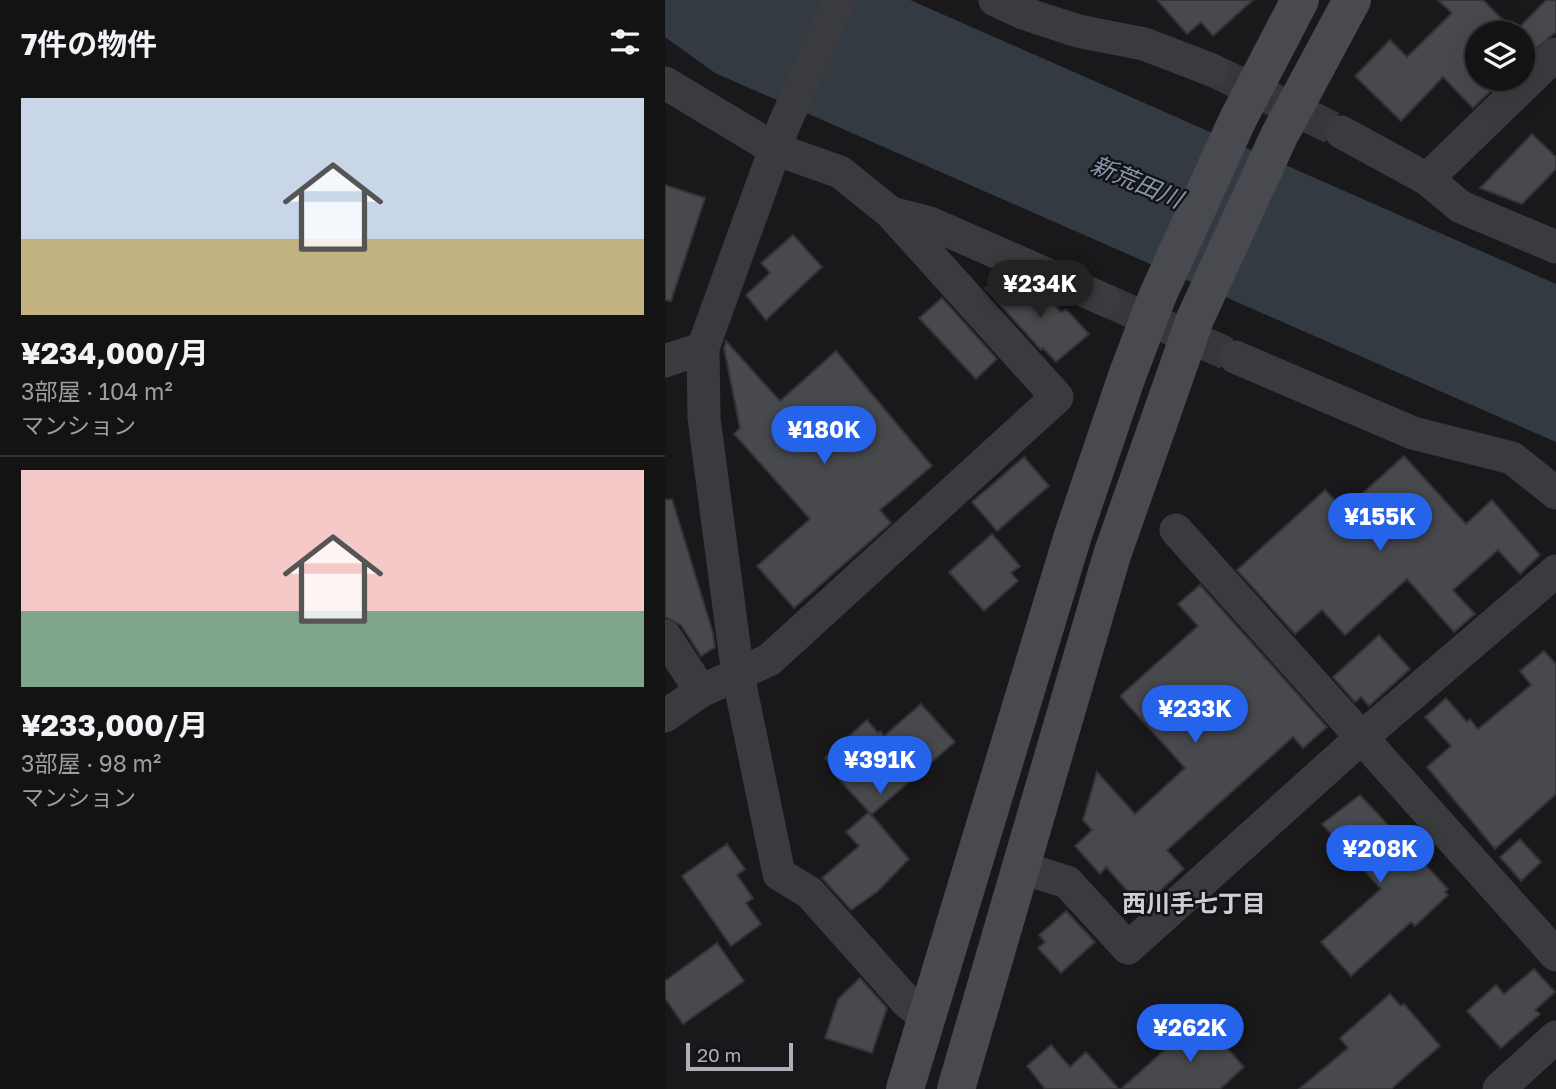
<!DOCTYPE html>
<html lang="ja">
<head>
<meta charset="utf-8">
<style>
  :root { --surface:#131314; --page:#1c1c1d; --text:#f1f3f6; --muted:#9d9ea0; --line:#323234; --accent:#2563eb }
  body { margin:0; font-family:"Golos Text","Noto Sans JP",sans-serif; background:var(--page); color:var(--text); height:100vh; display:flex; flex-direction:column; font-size:26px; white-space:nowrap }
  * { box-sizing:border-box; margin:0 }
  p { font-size:23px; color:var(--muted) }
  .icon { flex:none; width:38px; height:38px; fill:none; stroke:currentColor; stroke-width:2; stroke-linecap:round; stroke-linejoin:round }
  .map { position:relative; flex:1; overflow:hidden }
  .sheet { display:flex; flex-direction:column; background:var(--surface); width:665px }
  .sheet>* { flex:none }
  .buttons { position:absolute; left:800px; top:21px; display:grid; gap:14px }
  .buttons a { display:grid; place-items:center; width:70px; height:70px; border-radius:50%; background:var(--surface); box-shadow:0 7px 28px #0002,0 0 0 2px var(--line); font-size:35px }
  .scale { position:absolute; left:21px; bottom:18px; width:107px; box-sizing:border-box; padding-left:7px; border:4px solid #adafb9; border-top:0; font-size:19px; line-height:24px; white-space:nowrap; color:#adafb9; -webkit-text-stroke:5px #141416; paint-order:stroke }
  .price { position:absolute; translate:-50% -60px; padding:0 16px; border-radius:24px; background:var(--accent); color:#fff; font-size:23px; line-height:46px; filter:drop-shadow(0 2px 4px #0008) }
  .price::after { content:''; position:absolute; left:50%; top:42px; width:21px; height:16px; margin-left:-10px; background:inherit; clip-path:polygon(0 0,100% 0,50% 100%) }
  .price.active { background:#222; color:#fff }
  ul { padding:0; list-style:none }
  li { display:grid; align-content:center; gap:14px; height:371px; padding:0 21px }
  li+li { border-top:2px solid var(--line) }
  li span { display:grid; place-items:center; height:217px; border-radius:0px; color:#555 }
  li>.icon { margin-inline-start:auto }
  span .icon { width:126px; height:126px; fill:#fffc; stroke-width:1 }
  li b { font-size:30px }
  h2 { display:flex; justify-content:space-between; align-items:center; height:84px; padding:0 21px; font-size:30px }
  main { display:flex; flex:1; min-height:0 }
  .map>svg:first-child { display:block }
  .water { fill:#343a42 }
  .building { fill:#48494d; stroke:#343336; stroke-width:2 }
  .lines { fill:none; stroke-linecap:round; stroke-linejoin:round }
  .street-tunnel { stroke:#37373b; stroke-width:33; stroke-dasharray:33 17; stroke-linecap:butt }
  .street { stroke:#3a3b3f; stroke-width:33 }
  .secondary { stroke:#494a4f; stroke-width:38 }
  .labels { text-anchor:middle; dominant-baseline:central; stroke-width:5; stroke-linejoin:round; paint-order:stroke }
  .water-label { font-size:24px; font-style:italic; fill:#8899af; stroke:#141416 }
  .neighbourhood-label { font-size:24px; font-weight:bold; fill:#cdcfd5; stroke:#141416 }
</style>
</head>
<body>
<main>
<section class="sheet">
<h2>7件の物件<svg class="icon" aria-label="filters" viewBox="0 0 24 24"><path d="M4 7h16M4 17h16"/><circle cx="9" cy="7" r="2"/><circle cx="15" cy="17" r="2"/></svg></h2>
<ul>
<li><span style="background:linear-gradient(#c9d6e8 65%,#c2b280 0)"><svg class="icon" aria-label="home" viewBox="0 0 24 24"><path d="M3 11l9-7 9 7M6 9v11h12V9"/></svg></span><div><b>¥234,000/月</b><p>3部屋 · 104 m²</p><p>マンション</p></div></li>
<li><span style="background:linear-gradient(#f6c9c9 65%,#7fa58c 0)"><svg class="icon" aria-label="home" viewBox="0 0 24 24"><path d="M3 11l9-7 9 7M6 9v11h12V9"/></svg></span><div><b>¥233,000/月</b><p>3部屋 · 98 m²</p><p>マンション</p></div></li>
</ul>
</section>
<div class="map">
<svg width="891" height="1089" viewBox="0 0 891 1089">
  <rect width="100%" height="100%" fill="#19191b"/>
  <path class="water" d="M0,0H245L891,284V442L50,73L0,37Z"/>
  <path class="building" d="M492,0H588L548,36L536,22L522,34Z
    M773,0H818L850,32L881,0H891V32L858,60V33H812V79H838L808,108L778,77L736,121L690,76L725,40L742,57L787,13Z
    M867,134L891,157V169L857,204L815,188Z
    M0,185L40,198L6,301L0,300Z
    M128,235L157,267L101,320L81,295L105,273L96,263Z
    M335,275L369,307L382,296L396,312L401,309L424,334L391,362L378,348L376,350L320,288Z
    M277,298L332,359L311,379L254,318Z
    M61,341L115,401L171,351L267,466L215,510L226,523L129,608L92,566L145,519L69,434L75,428L59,348Z
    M739,456L801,524L827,500L875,555L855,574L833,550L788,590L810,614L789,632L742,579L680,635L657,610L630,634L572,570L660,490L679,510Z
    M359,457L384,486L332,531L307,502Z
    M7,499L48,633L50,647L36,656L16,625L0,617V500Z
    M327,534L355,566L346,573L353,581L319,611L284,572Z
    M535,585L662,727L638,748L628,737L502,850L519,869L477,907L441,867L435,874L410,846L427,830L418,820L432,772L470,814L520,768L455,696L533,626L513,604Z
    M714,635L745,669L704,706L696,697L690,702L668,677Z
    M879,651L891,664V794L830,849L762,767L786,746L760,717L781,698L802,722L805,719L813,729L866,685L855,671Z
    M256,704L290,742L206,815L204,812L244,859L212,892L186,910L157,878L194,846L181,832L204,812L168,773L171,770L160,758L202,720L213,733L215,731L219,736Z
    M695,795L783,889L780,892L783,895L750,926L746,922L686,976L656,942L716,889L657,824Z
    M855,839L876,862L856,881L835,857Z
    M62,844L80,869L72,875L88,898L81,903L96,924L66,946L17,876Z
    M401,911L430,942L396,973L373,948L380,942L374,935Z
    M52,943L79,981L18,1024L0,998V981Z
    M869,969L890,992L870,1010L875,1014L836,1048L802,1011L831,985L839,994Z
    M195,978L222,1008L207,1053L160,1038L173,999Z
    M725,994L736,1006L739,1004L775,1046L726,1089H634L683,1048L675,1038Z
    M535,1018L579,1067L555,1089H456Z
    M386,1045L405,1067L421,1052L454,1089H380L362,1066Z"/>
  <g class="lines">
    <path class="street-tunnel" d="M547,70L676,132
      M440,300L570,357"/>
    <path class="street" d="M174,0L118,127L38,348L39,418L73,675L114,874L145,893L243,1003L261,1017
      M330,0L358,13L413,31L479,44L547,70
      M0,83L110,149L175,172L226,213L392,397L104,660L36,691L0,716
      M676,132L762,179L796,207L891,247
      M762,179L891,54
      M226,213L265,223L440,300
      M570,357L748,433L847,458L891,493
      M0,361L38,348
      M511,530L891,955
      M0,636L36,691
      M354,867L402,882L463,948L695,739L891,571
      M834,1089L891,1037"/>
    <path class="secondary" d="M240,1089L408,535L462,376L492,297L573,119L635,0
      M291,1089L447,555L530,319L614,136L687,0"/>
  </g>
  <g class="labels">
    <g class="water-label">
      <text transform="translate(472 181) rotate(23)">新荒田川</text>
    </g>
    <g class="neighbourhood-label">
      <text x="529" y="902">西川手七丁目</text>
    </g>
  </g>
</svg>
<div class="buttons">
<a><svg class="icon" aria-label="layers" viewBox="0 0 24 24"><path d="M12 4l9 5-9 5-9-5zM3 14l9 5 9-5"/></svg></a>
</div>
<div class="scale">20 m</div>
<b class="price active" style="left:375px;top:320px">¥234K</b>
<b class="price" style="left:159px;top:466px">¥180K</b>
<b class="price" style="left:715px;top:553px">¥155K</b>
<b class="price" style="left:530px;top:745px">¥233K</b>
<b class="price" style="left:215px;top:796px">¥391K</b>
<b class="price" style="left:715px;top:885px">¥208K</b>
<b class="price" style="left:525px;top:1064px">¥262K</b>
</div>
</main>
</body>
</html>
